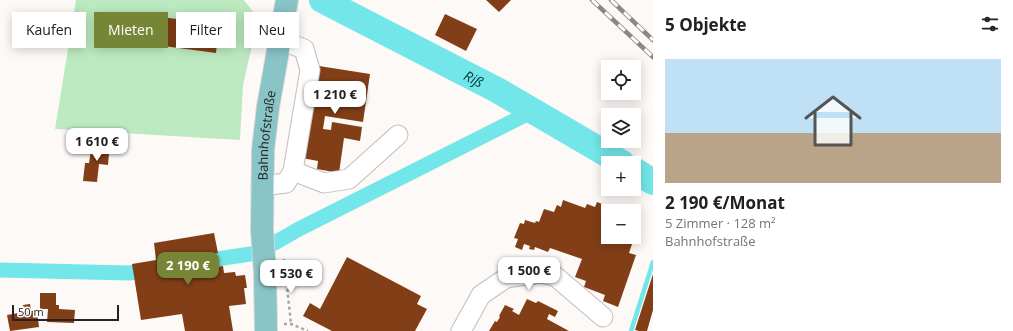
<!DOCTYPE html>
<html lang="de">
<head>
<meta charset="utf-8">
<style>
  :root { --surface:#fff; --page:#f2f2f2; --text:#202124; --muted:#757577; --line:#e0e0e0; --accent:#768636 }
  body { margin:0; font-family:"Open Sans",sans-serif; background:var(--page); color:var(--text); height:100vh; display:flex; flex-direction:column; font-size:15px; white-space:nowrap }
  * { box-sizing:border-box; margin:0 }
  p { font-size:13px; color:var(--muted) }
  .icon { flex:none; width:22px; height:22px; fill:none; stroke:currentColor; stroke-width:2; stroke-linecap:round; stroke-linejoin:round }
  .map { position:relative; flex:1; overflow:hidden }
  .side { display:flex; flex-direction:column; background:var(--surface); width:360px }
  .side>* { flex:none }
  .guide { position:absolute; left:12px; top:12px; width:380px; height:36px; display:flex; gap:8px }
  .fabs { position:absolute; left:601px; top:60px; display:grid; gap:8px }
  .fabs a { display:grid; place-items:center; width:40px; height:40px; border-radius:0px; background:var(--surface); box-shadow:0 2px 10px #0003; font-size:20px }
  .scale { position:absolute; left:12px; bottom:10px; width:107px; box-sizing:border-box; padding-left:4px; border:2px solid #252323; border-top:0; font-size:11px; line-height:14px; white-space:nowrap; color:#252323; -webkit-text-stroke:3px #fff; paint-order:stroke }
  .price { position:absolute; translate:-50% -34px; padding:0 9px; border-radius:8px; background:#fff; color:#222; font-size:13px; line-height:26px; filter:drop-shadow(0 1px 2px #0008) }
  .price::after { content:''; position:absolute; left:50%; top:24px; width:12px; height:9px; margin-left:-6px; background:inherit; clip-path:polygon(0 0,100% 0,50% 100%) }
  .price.on { background:var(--accent); color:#fff }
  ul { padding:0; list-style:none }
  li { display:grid; align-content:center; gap:8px; height:212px; padding:0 12px }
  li+li { border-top:1px solid var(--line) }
  li span { display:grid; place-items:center; height:124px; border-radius:0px; color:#555 }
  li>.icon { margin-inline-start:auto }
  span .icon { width:72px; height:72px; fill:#fffc; stroke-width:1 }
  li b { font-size:17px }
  h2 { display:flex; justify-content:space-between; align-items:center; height:48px; padding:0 12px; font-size:17px }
  .tag { padding:0 14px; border-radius:0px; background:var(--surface); box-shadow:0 2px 10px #0003; font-size:14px; line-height:36px }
  .tag.on { background:var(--accent); color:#fff }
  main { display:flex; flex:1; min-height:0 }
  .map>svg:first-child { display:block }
  .green { fill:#bce9c0 }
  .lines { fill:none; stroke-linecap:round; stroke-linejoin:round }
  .stream { stroke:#72e6e8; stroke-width:4.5 }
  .canal { stroke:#72e6e8; stroke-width:15 }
  .river { stroke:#72e6e8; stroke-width:26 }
  .building { fill:#813e17 }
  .minor-casing { stroke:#c1bdbb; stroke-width:21 }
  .major-casing { stroke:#d8d7d7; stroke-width:24 }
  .path { stroke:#a9a6a4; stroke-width:2.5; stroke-dasharray:3 3; stroke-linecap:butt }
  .minor { stroke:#fff; stroke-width:19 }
  .major { stroke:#89c4c7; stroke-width:22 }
  .rail-casing { stroke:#8a8786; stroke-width:4.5 }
  .rail { stroke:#fff; stroke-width:3; stroke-dasharray:9; stroke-linecap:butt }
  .labels { text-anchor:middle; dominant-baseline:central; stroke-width:4; stroke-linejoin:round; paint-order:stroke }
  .street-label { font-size:13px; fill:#252323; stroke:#fff }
  .water-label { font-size:14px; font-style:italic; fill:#033d3e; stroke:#fff }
</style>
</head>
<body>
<main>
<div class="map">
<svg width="653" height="331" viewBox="0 0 653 331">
  <rect width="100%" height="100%" fill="#fdf9f7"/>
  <path class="green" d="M76,0H244L254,13L255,32L243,85L240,140L55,129Z"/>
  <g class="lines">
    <path class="stream" d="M631,331L653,262"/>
    <path class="canal" d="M177,265L257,253L299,229L533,111
      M0,270L129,273L154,269"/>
    <g class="river">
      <path id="s1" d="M322,0L497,90L622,163"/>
      <path d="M634,170L653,182"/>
    </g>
  </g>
  <path class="building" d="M486,0H511L499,12Z
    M445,14L477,29L466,51L435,35Z
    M160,17L219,24L216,53L156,45Z
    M319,66L370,74L363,122L325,116L323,129L331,130L332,122L362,127L360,141L344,138L339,173L317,169L318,161L302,158Z
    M92,144L113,146V153H109L108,165L99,164L97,182L83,181L85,163H89Z
    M563,200L585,208L587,204L595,207L597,202L620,211H608V237H634V216L638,217L635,224L641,226L639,234L636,232L629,253L636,255L618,307L603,301L605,295L584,287L586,281L575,277L582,259L550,248L548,252L535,247L534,250L529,249L530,246L524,244L522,250L515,247L518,239L514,238L520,223L524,224L525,220L535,223L536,221L539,222L544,209L554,212L557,205L561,207Z
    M214,233L218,253L196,257L198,270L223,266L224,273L235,272L236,276L245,275L247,288H244L246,304L229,306L233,331H185L182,314L141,320L132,264L156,260L154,243Z
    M347,257L421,296L417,304L427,309L415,331H332L303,316L310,303L320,309Z
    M653,274V310L647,331H639L635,330Z
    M40,293H56V305H59V309L75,310L74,323L47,322L48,309H40Z
    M527,299L536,303L538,301L558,311L555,317L549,314L547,319L569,331H489L495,321L497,322L500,317L499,316L505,305L514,309L512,311L519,315Z
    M30,304L31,311L37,310L39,327L10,331L7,315L24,312L23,305Z"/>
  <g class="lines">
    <g class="minor-casing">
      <path id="minor" d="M293,171L324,183L349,179L398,135
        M261,186L286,183L293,171L310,70L304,49L280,40
        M461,331L481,295L506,278L540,273L555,276L603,317"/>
    </g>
    <g class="major-casing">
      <g id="major">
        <path id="s2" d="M266,331L265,272L262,230L263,150L268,107L287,0"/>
      </g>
    </g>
    <path class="path" d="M284,259L291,324
      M284,324H291L308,331"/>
    <use href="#minor" class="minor"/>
    <use href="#major" class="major"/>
    <g class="rail-casing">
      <path id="rail" d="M592,0L653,57
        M611,0L653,40"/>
    </g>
    <use href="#rail" class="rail"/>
  </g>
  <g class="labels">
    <g class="street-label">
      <text stroke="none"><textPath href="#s2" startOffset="196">Bahnhofstraße</textPath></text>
    </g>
    <g class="water-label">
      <text stroke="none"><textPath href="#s1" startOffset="171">Riß</textPath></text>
    </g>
  </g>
</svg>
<div class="fabs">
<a><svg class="icon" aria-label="locate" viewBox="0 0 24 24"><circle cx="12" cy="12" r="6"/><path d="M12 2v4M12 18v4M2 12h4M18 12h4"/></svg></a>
<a><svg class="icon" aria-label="layers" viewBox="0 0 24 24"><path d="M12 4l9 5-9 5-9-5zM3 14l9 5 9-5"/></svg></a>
<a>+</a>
<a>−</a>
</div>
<div class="scale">50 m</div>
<b class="price" style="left:335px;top:115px">1 210 €</b>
<b class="price" style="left:97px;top:162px">1 610 €</b>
<b class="price on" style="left:188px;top:286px">2 190 €</b>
<b class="price" style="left:529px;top:291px">1 500 €</b>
<b class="price" style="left:291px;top:294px">1 530 €</b>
<div class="guide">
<a class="tag">Kaufen</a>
<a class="tag on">Mieten</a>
<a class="tag">Filter</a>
<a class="tag">Neu</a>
</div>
</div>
<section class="side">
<h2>5 Objekte<svg class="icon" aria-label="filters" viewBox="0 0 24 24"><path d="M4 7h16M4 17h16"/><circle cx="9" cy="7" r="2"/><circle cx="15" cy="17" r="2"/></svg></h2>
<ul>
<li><span style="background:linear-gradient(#bfe0f5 60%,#b9a48a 0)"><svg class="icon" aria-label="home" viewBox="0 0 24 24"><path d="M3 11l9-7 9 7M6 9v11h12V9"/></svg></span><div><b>2 190 €/Monat</b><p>5 Zimmer · 128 m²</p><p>Bahnhofstraße</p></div></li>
</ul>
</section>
</main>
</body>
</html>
